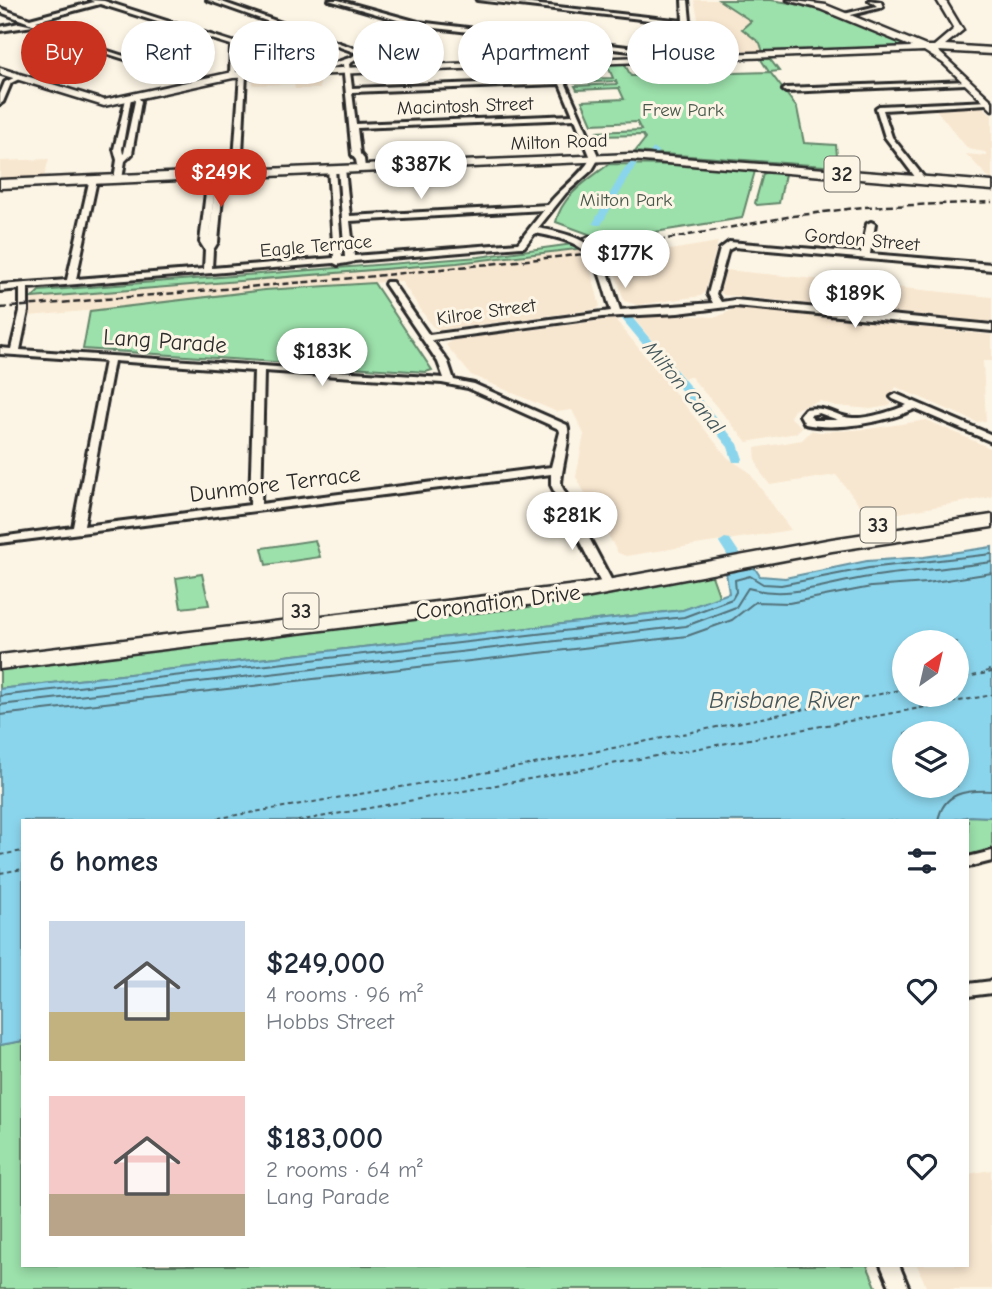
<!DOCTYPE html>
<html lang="en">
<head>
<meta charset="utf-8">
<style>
  :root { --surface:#fff; --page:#f2f2f3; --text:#1f2937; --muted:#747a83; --accent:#c8321e }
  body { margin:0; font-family:"Comic Neue",sans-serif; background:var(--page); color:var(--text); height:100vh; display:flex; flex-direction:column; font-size:26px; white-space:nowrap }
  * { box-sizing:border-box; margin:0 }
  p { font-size:23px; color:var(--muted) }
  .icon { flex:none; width:38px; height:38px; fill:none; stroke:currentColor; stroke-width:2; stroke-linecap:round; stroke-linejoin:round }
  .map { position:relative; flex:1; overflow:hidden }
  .details { position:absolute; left:21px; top:819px; width:948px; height:448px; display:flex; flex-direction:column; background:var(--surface); border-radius:0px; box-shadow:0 4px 10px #0003 }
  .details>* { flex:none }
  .banner { position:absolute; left:21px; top:21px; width:950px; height:63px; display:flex; gap:14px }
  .needle { width:46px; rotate:34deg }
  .controls { position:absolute; left:892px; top:630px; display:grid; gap:14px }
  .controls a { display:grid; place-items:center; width:77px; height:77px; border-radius:50%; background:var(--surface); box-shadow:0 4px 10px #0003; font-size:35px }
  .price { position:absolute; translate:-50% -60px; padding:0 16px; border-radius:24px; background:#fff; color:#222; font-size:23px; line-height:46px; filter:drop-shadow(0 2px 4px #0008) }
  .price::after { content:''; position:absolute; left:50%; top:42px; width:21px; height:16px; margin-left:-10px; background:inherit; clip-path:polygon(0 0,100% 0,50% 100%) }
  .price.on { background:var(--accent); color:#fff }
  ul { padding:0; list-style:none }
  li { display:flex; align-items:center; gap:21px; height:175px; padding:0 28px }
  li span { display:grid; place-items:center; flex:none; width:196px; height:140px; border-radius:0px; color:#555 }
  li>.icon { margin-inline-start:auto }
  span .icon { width:84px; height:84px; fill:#fffc; stroke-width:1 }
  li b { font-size:30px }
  h2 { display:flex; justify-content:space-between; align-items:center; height:84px; padding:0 28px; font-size:30px }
  .tag { padding:0 24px; border-radius:32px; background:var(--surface); box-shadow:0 4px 10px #0003; font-size:24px; line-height:63px }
  .tag.on { background:var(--accent); color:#fff }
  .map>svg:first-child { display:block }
  .built { fill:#f8e7d0 }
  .green { fill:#9ce0ab; stroke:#64866b; stroke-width:2 }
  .water { fill:#8bd5ec; stroke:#65919f; stroke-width:2; fill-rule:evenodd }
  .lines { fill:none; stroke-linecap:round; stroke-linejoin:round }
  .shore { stroke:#516f78; stroke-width:2 }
  .canal { fill:#8bd5ec; fill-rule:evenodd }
  .ferry { stroke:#43565b; stroke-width:2; stroke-dasharray:4.5 3.5; stroke-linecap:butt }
  .street-casing { stroke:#2b2b2b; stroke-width:6 }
  .secondary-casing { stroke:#2b2b2b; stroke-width:5 }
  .primary-casing { stroke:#2b2b2b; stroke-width:5 }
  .highway-casing { stroke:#2b2b2b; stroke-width:5 }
  .street { fill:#fcf5e5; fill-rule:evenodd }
  .secondary { fill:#fcf5e5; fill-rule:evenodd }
  .primary { fill:#fcf5e5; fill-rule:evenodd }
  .highway { fill:#fcf5e5; fill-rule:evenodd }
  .rail { stroke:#2b2b2b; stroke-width:2.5; stroke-dasharray:7 3.5; stroke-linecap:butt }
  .labels { text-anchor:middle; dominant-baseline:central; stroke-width:6; stroke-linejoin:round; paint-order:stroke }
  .far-street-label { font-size:19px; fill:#2b2b2b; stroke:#fcf5e5 }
  .far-park-label { font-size:19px; fill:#47584b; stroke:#fcf5e5 }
  .shield { fill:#fcf5e5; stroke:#6a6863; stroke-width:2 }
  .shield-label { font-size:21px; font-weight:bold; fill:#2b2b2b }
  .far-water-label { font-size:21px; font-style:italic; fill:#43565b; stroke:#fcf5e5 }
  .street-label { font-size:23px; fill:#2b2b2b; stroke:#fcf5e5 }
  .water-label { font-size:24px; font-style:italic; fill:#43565b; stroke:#fcf5e5 }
</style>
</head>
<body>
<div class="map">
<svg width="992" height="1289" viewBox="0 0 992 1289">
  <rect width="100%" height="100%" fill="#fcf5e5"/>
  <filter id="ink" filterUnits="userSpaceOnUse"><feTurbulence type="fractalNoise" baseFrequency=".0143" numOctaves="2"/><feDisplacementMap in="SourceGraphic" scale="14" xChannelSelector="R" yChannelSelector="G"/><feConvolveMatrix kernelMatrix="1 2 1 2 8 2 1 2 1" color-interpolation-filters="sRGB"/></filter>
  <g filter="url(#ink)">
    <path class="built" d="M694,0H719L736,10L751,21L742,29L760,43L763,52L661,55L654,51L700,28Z
      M284,56L285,69L243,71L244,57Z
      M319,75L320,89H295L294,84L253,85V77Z
      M980,104L992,115V181L966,154L987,156L985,152L968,149L933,106Z
      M49,159L44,177L0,179V161Z
      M718,242L705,292L701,296L637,305L624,301L613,265L616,259Z
      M574,244L580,245L592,257L589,264L600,306L597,309L439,330L432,326L401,281L265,290L108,309L29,316L33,294L39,291L479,257Z
      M726,270L992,297V322L724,295L720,292Z
      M736,308L992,335V361H983L986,421L977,422L896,387L888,401L892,403L888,406L871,409L836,406L820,401L803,406L794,410L790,417L802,427L796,433L747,442L691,377L683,378L633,318L673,315L717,317Z
      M615,319L728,458L748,471L791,530L626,556L618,553L576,477L584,434L572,410L557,412L471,375L446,345L453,340Z
      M927,420L992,449V497L870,518L836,475L770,485L761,473L756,461L755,448L802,440L812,430L820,432L868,429Z
      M991,1170L992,1289H927L917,1265H968V1174Z"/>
    <path class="green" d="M719,0H771L809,6L807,7L818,8L904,44L901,47L823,50L818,48V50L763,52L760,43L742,29L751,21Z
      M760,58H769L779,71L770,72L797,108L804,143L836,145L838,167L635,152L645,139L643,135L598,136L596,132L641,130L637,122L592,124L582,101L624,99L619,88L577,90L575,86L617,84L616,81L574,83L572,79L613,78L607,64L624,63L631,76H655L662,62L700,60L709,74L718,73L710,60H725L734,73L769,72Z
      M609,164L677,165L755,171L742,218L605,240L556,222C562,195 588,180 609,164Z
      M768,172L785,174L779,203L757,205L755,203L763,174Z
      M573,244L585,248L457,263L32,298L39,291L479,257Z
      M374,283L432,370L426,372L83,349L90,311L265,290Z
      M315,540L320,557L266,565L262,548Z
      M711,573L720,598L683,610L0,689V670C100,656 200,641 301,631C438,617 578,607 711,573Z
      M202,574L209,605L181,608L176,578Z
      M970,816L992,817V858L968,861V821H949Z
      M23,1041V1265H867L877,1289H0V1045Z"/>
    <path class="water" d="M992,547V817L970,816L949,821H23V1041L0,1045V689L683,610L729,593L726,573L754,567L760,576L785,578L867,561L924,557ZM905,642H957V695H905ZM905,733H957V786H905Z"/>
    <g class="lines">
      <path class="shore" d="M0,696L684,617L732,599L736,592L735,580L750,576L763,584L781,585L869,568L992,554
        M0,705L686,626L736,607L748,588C789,600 829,583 869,577C910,571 951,568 992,562
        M0,715L687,636L732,620L755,602L789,603L871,587L927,583L992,573
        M938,821C943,792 966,790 992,791"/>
      <path class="canal" d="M654,148L658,151L657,154L650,152Z
        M630,162L637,164L601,225H595L593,223L624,169Z
        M626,314L630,315L738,444L743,459L741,462H733L728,447L622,319V315Z
        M725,538L730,539L750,569L748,572H738L736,569L719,542Z"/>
      <path class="ferry" d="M986,672L992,668
        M957,679L992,672
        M202,821L524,766L905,689
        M298,821L992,695
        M0,855L23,851
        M0,873L23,869"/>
      <g class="street-casing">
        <path id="street" d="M90,0L104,1L236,43V75L233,77L230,75L231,45L100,4L36,21L66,33L71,39L201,81V83L67,41L62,35L0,12V8L30,19L94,2Z
          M207,0H216L362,51V56L349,64L352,88L558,80L551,63L556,62L599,158L592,170L566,193L538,228C563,233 588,237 602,260L603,254L585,239L589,237L601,242L611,254L609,275L620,310L713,303L708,294L720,249L729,242L861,253L867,224L871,222L875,224L870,254L992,264V270L734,247L728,250L716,294L721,302L735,300L992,325V331L735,306L678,313L602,317L432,340L448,362L454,380L474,384L567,425C572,436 561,468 561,485L615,587L609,591L603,587L551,485V474L0,543V537L73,527L105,361L0,354V348L11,349L20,311V289L0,291V285L67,280L90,178L97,180L76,279L204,269L205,250L200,242L208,176L212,174L216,176L209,243L216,174L220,172L224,174L218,242L213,250L212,268L334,258L328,167L335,169L342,257H345L338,167L345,169L350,216L548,205C561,188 581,176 591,158L575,119L357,128L360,154L364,159L365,168L358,170L356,160L352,155L343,64L311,74L308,72L352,57L357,53ZM560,84L573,115L356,124L352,92ZM544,210L518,243L354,256L350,221ZM535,233C595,244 595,256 611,311L429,335L392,282H386L385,284L438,362L444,378L20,350L28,311V288L334,263L338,265C342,263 352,263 354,261L521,247H524ZM114,361L254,371L250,505L84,526ZM264,371L442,383L468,388L559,429L560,432L551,467L261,504Z
          M329,0H338L418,22L644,49L684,27V24L477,0H496L683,21L682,0H688L690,21L692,23L689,29L640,56L637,54L639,52L418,26Z
          M869,0L881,2L883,7L843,17L840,15L877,6Z
          M19,23L33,26L0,31V27Z
          M243,72L246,74L241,174L237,176L233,174L240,74Z
          M16,77L21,78L11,83L3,102L0,104V94L5,82Z
          M968,81L969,82L966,84L786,92L783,90L786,88Z
          M133,96H137L141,101L132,154L125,161L122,179L118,181L114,179L117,160L114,149L126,99L131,98L122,149L123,154L124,153L135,101Z
          M989,101L990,102L987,104L883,110L892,137L926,180L922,182H919L885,137L876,108L879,106Z
          M896,394L992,435V442L915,409C886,422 836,431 805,424L800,415L805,409C828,405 835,417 853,418C867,419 894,411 907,405L893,399L891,397ZM819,413L838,420H813L810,415Z
          M992,851V861L968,867V857Z
          M992,981V993L968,996V984Z
          M881,1265H899L909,1289H891Z"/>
      </g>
      <g class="secondary-casing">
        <path id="secondary" d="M787,0L826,5L926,46H934L954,29L937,0H945L963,30L945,45L992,48V54L938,51L992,101V110L943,63L924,51L233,78L104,106L0,74V68L104,100L233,72L912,47L820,9Z"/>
      </g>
      <g class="primary-casing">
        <path id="primary" d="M631,154L992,182V190L631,160L0,188V180Z"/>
      </g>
      <g class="highway-casing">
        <path id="highway" d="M992,515V527L832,551L585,598L0,669V655L585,584L832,539Z"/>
      </g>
      <use href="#street" class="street"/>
      <use href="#secondary" class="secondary"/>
      <use href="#primary" class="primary"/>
      <use href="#highway" class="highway"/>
      <path class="rail" d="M0,308L365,277L585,254L793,216L863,207L992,202"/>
    </g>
  </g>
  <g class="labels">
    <g class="far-street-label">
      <text transform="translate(465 106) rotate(-2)">Macintosh Street</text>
      <text transform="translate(559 142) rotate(-2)">Milton Road</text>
      <text transform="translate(862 240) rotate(5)">Gordon Street</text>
      <text transform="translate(316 246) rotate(-5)">Eagle Terrace</text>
      <text transform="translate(486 312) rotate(-8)">Kilroe Street</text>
    </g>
    <g class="far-park-label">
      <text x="683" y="110">Frew Park</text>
      <text x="626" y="200">Milton Park</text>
    </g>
    <g class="shield">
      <rect x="824.5" y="156.5" width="35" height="35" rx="5"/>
      <rect x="860.5" y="507.5" width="35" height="35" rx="5"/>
      <rect x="283.5" y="593.5" width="35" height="35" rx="5"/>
    </g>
    <g class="shield-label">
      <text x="842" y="174">32</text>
      <text x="878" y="525">33</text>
      <text x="301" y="611">33</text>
    </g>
    <g class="far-water-label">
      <text transform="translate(684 387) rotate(50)">Milton Canal</text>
    </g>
    <g class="street-label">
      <text transform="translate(165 341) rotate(4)">Lang Parade</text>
      <text transform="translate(275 484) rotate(-7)">Dunmore Terrace</text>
      <text transform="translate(498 602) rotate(-7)">Coronation Drive</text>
    </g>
    <g class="water-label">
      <text x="784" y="700">Brisbane River</text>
    </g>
  </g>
</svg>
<div class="controls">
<a><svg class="needle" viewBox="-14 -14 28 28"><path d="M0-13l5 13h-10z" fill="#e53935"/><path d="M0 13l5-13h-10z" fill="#747a83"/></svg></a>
<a><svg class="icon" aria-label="layers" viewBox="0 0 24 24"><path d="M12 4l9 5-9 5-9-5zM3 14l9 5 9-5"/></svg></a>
</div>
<b class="price" style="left:421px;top:201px">$387K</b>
<b class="price on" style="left:221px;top:209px">$249K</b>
<b class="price" style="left:625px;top:290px">$177K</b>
<b class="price" style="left:855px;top:330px">$189K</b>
<b class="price" style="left:322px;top:388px">$183K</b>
<b class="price" style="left:572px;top:552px">$281K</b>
<div class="banner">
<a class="tag on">Buy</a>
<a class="tag">Rent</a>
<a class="tag">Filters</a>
<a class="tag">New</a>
<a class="tag">Apartment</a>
<a class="tag">House</a>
</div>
<section class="details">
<h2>6 homes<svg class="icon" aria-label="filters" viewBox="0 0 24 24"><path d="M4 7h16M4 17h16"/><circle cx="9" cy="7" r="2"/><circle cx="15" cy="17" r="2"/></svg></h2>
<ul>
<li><span style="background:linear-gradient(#c9d6e8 65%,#c2b280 0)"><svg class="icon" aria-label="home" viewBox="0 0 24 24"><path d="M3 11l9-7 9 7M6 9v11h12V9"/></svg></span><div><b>$249,000</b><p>4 rooms · 96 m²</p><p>Hobbs Street</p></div><svg class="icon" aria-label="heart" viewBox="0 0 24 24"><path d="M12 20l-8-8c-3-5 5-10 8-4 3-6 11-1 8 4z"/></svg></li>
<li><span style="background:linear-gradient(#f6c9c9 70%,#b9a48a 0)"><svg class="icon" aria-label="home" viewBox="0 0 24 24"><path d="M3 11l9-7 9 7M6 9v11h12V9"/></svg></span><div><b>$183,000</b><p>2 rooms · 64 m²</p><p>Lang Parade</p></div><svg class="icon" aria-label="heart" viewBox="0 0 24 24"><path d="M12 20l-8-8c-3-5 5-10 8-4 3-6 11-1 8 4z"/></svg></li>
</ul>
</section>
</div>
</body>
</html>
